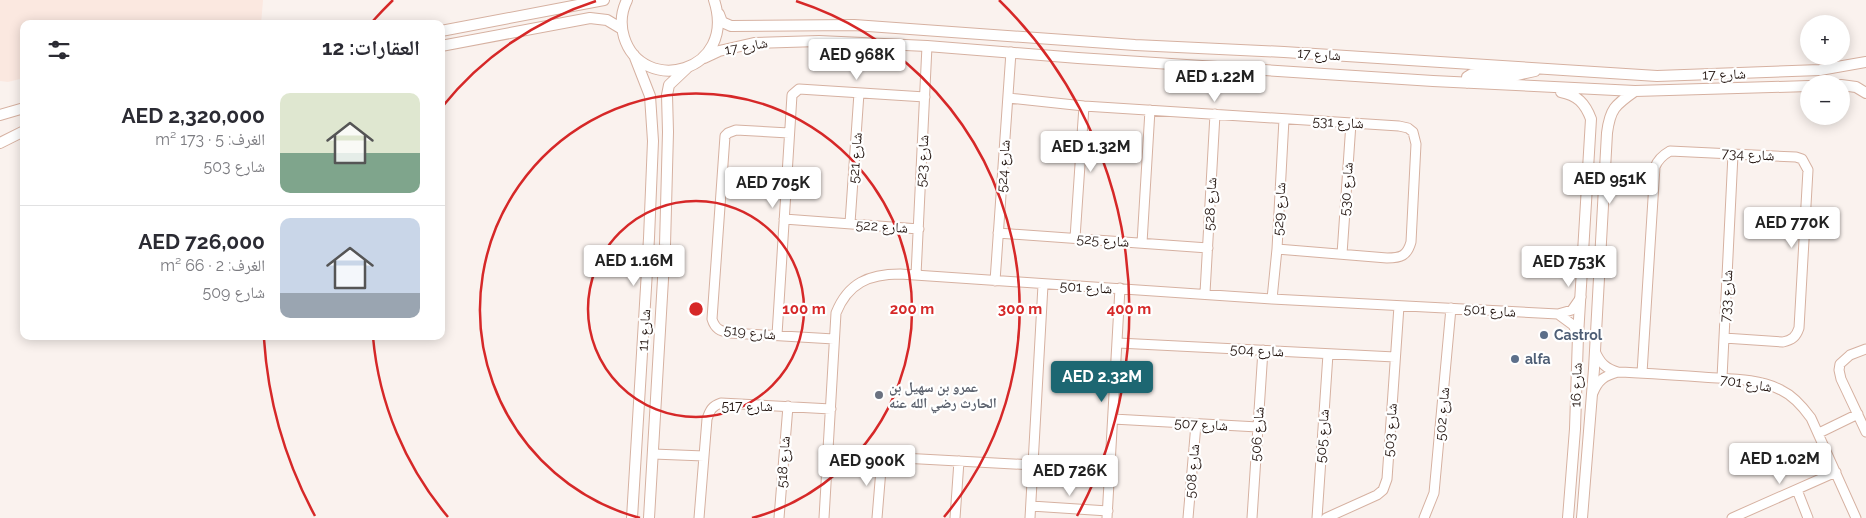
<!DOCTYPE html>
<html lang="ar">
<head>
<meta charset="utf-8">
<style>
  :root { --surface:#fff; --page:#f2f2f3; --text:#2b2b33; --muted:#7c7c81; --line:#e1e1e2; --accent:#1d6772 }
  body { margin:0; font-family:Raleway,"Noto Naskh Arabic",sans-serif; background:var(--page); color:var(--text); direction:rtl; height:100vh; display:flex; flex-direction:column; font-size:19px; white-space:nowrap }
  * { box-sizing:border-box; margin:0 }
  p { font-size:16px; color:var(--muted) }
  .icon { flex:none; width:28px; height:28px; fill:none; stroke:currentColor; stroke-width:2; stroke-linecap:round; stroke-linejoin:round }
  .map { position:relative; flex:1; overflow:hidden; direction:ltr }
  .side { position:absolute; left:20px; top:20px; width:425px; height:320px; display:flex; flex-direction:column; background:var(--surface); border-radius:10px; box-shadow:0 2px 12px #0003; direction:rtl }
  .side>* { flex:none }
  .buttons { position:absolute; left:1800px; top:15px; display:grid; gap:10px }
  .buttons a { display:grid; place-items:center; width:50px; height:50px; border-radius:50%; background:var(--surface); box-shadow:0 2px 12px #0003; font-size:25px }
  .price { position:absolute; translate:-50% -42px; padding:0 11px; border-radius:5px; background:#fff; color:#222; font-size:16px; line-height:32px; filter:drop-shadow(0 1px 2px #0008) }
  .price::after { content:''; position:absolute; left:50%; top:30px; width:15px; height:11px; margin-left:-8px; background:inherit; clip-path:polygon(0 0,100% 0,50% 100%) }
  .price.active { background:var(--accent); color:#fff }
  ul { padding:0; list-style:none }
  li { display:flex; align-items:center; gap:15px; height:125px; padding:0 25px }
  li+li { border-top:1px solid var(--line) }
  li span { display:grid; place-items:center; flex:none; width:140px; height:100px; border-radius:10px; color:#555 }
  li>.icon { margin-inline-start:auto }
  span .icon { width:60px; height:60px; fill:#fffc; stroke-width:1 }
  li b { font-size:21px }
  h2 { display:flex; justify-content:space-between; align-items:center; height:60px; padding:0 25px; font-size:21px }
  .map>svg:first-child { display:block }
  .built { fill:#fbe8e0 }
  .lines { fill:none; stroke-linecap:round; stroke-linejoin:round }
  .minor-casing { stroke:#d6b1a1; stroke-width:11 }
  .tertiary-casing { stroke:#d6b1a1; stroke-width:12 }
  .minor { stroke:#fff; stroke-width:9 }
  .tertiary { stroke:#fff; stroke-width:10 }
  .ring { fill:none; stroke:#d62828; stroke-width:2.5 }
  .service-dot { fill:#5c6f8a; stroke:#fff; stroke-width:2 }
  .worship-dot { fill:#6b7280; stroke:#fff; stroke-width:2 }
  .labels { text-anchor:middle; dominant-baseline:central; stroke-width:4.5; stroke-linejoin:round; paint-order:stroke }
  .street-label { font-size:14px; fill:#241611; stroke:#fff }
  .service-label { font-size:14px; font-weight:bold; fill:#4e5e75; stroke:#fff; text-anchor:start }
  .worship-label { font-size:14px; font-weight:bold; fill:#5b616d; stroke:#fff; text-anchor:start }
  .centre { fill:#d62828; stroke:#fff; stroke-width:2.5 }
  .ring-label { font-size:15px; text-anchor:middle; font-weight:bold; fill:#d62828; stroke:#fff; stroke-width:4.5; stroke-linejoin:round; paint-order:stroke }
</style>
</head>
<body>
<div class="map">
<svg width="1866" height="518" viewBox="0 0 1866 518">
  <rect width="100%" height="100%" fill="#faf2ee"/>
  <path class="built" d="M0,0H263L261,24H24V78L8,82L0,81Z"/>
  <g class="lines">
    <g class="minor-casing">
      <path id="minor" d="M1008,98L1084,106L1399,126L1408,128L1413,132L1416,144L1411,242C1407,256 1401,258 1387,258L1277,249
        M789,133L736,130L728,133L725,136L712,319C715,329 720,331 730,333L834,339
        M784,219L919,229
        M850,223L859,93
        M998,233L1208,248
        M1075,238L1084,106
        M1142,243L1150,110
        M1342,254L1351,123
        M916,275L927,46
        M995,281L1011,52
        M1205,293L1215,114
        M1272,299L1277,249L1284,119
        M1558,314L1573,325L1578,336
        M777,335L792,95L799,89L925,97
        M1118,343L1395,357
        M1866,349L1850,355L1840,364L1839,370L1841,379L1866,432
        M1595,351C1600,363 1606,369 1618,372
        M1642,373L1655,167C1658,159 1663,155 1670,151L1796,157L1802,159L1808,170L1799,328C1796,337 1792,340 1783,342L1724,338
        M1722,378L1733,154
        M1593,393C1598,380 1604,376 1618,372C1646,373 1674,375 1702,377C1728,379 1758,378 1781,390C1794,396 1803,407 1811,418L1856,518
        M1113,419L1258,427
        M1819,433L1858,414
        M653,454L704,456
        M828,454L1034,465
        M1797,490L1808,518
        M1031,506L1108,511
        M699,518L707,419C710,410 712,406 721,403L831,409
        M779,518L788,406
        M824,518L836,313C848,283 869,274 900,274L1272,299L1558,314L1572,310L1581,297
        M877,518L882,457
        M955,518L959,461
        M1030,518L1043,285
        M1107,518L1120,288
        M1188,518L1196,424
        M1252,518L1263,350
        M1317,518L1328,354
        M1326,518L1377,495L1383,490L1387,479L1399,306
        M1424,518L1434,493L1451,308
        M1732,518L1836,472"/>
    </g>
    <g class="tertiary-casing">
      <path id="tertiary" d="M627,0C621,12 620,24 624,37C642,96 738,73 714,0
        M719,14L722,22L731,26L854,25L1135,45L1284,52L1657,76L1820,70L1866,62
        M441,31L604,0
        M441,46L590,18L607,20L622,29
        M704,58L719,51L754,43L819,41L927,46L1078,58L1433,81L1635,91L1809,86
        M1467,83V77L1472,74L1517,75L1535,71
        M1841,85L1856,87L1866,93
        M1561,92C1577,95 1585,103 1591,119L1578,336L1575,429L1568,518
        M0,115L24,108
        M0,143L24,131
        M632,518L649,238L653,141L650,96L634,55
        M649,518L665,245L668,132L667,95L669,85L687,68
        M1582,518L1594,369L1607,133C1610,109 1615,105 1635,91"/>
    </g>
    <use href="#minor" class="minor"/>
    <use href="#tertiary" class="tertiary"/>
  </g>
  <g class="ring">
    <circle cx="696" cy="309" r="108"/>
    <path d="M640 518A216 216 0 1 1 752 518"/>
    <path d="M448 517A324 324 0 0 1 373 337M442 107A324 324 0 0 1 596 1M796 1A324 324 0 0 1 944 517"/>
    <path d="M315 516A433 433 0 0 1 264 339M372 22A433 433 0 0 1 393 0M999 0A433 433 0 0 1 1077 516"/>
  </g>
  <g class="service-dot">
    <circle cx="1544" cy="335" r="5"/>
    <circle cx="1515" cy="359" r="5"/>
  </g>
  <circle class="worship-dot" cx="879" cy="395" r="5"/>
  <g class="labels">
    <g class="street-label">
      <text transform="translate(746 46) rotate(-10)">شارع 17</text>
      <text transform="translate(1319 54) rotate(4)">شارع 17</text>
      <text transform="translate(1724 74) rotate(-1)">شارع 17</text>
      <text transform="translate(1338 122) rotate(3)">شارع 531</text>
      <text transform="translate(1748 154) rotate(3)">شارع 734</text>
      <text transform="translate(855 158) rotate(-86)">شارع 521</text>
      <text transform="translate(922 161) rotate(-87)">شارع 523</text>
      <text transform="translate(1003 166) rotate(-86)">شارع 524</text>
      <text transform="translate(1346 189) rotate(-86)">شارع 530</text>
      <text transform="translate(1210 204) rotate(-87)">شارع 528</text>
      <text transform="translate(1279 209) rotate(-87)">شارع 529</text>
      <text transform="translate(882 226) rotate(4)">شارع 522</text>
      <text transform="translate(1103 240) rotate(4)">شارع 525</text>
      <text transform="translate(1086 287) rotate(3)">شارع 501</text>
      <text transform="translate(1726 296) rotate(-87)">شارع 733</text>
      <text transform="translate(1490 310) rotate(4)">شارع 501</text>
      <text transform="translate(644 330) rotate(-86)">شارع 11</text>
      <text transform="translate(750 332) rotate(6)">شارع 519</text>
      <text transform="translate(1257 350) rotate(3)">شارع 504</text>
      <text transform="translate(1746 383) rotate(9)">شارع 701</text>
      <text transform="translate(1576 385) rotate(-88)">شارع 16</text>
      <text x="747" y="406">شارع 517</text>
      <text transform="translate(1442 414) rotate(-85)">شارع 502</text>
      <text transform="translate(1201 424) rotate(3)">شارع 507</text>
      <text transform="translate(1390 430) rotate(-86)">شارع 503</text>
      <text transform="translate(1257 434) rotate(-86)">شارع 506</text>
      <text transform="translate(1322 436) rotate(-86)">شارع 505</text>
      <text transform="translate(783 462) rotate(-86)">شارع 518</text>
      <text transform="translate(1192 471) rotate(-85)">شارع 508</text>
    </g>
    <g class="service-label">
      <text x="1554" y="335">Castrol</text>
      <text x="1525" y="359">alfa</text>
    </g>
    <g class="worship-label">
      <text x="889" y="387">عمرو بن سهيل بن<tspan x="889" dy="16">الحارث رضي الله عنه</tspan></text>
    </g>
  </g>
  <circle cx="696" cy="309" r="8" class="centre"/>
  <g class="ring-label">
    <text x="804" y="314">100 m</text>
    <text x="912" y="314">200 m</text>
    <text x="1020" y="314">300 m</text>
    <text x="1129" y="314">400 m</text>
  </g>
</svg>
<div class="buttons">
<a>+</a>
<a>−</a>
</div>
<b class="price" style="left:857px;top:81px">AED 968K</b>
<b class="price" style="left:1215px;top:103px">AED 1.22M</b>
<b class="price" style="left:1091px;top:173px">AED 1.32M</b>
<b class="price" style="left:1610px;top:205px">AED 951K</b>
<b class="price" style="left:773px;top:209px">AED 705K</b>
<b class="price" style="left:1792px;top:249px">AED 770K</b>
<b class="price" style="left:634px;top:287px">AED 1.16M</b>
<b class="price" style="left:1569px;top:288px">AED 753K</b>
<b class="price active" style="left:1102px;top:403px">AED 2.32M</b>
<b class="price" style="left:1780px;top:485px">AED 1.02M</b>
<b class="price" style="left:867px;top:487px">AED 900K</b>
<b class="price" style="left:1070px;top:497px">AED 726K</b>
<section class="side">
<h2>العقارات: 12<svg class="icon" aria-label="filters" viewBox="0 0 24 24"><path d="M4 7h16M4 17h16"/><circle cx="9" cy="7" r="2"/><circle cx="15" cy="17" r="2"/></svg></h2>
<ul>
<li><span style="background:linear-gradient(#dfe7d0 60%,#7fa58c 0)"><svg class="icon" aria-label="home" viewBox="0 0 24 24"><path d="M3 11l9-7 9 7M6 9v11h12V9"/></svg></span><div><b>AED 2,320,000</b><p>الغرف: 5 · 173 m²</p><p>شارع 503</p></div></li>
<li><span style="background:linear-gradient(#c9d6e8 75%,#9aa5b1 0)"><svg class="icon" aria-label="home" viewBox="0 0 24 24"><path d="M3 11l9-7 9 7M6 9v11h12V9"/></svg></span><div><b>AED 726,000</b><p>الغرف: 2 · 66 m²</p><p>شارع 509</p></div></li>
</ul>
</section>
</div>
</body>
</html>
